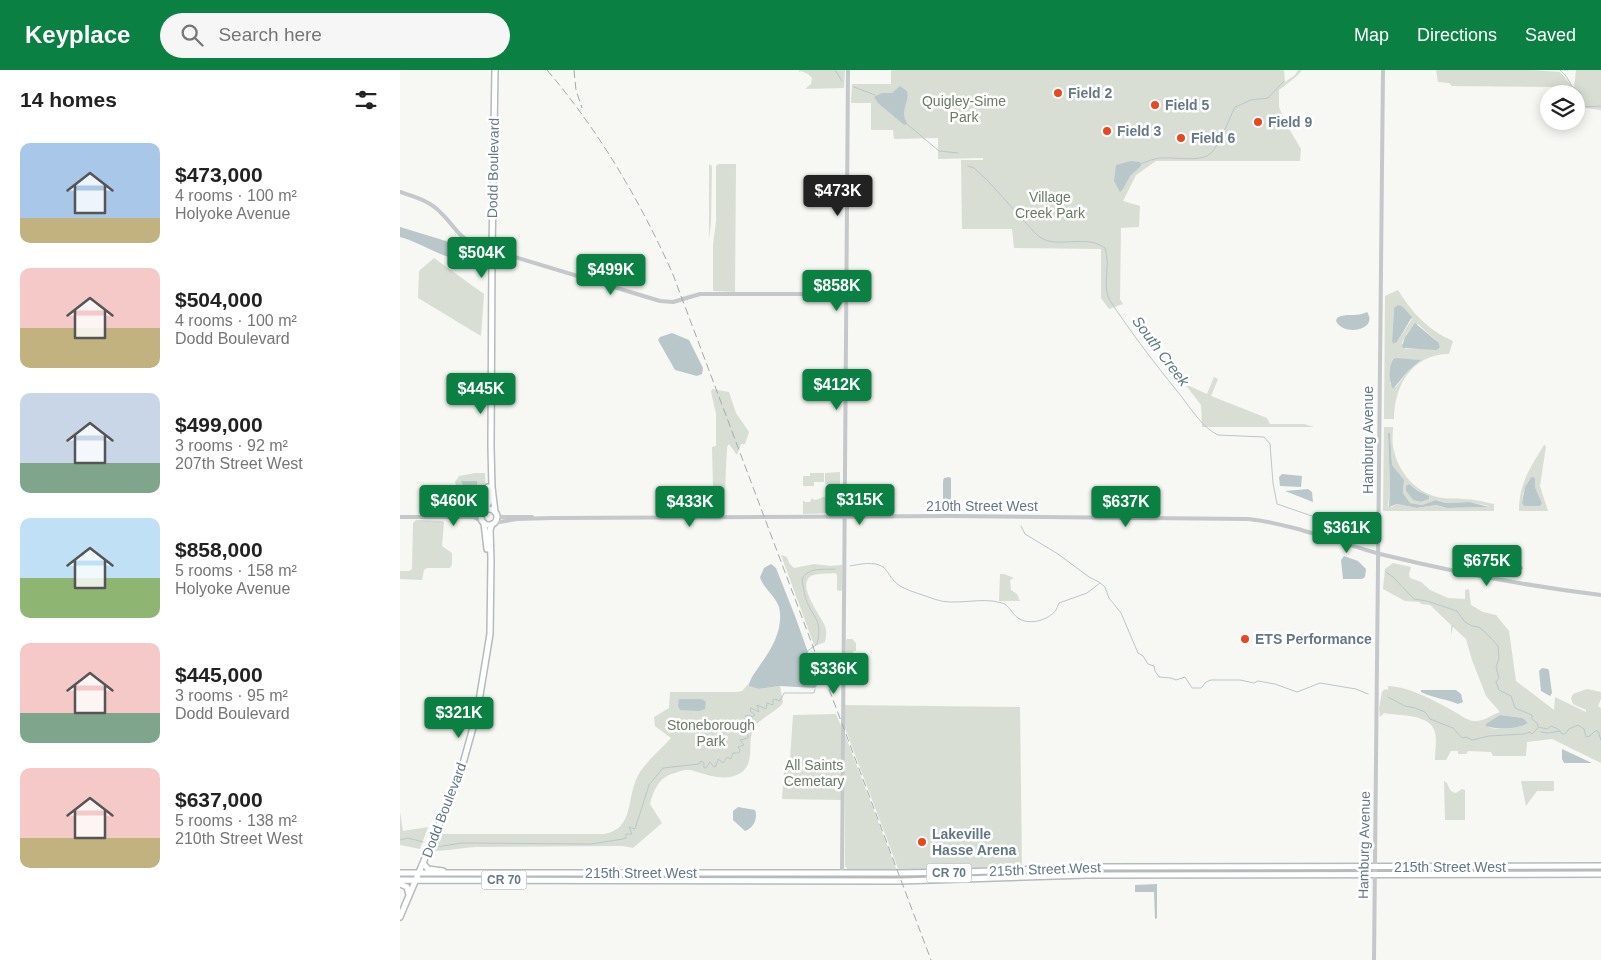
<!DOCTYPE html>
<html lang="en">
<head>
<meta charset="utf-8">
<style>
  :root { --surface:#fff; --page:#f6f6f6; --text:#222; --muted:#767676; --accent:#0b8043 }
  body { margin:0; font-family:Helvetica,sans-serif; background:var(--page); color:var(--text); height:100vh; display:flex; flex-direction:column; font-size:19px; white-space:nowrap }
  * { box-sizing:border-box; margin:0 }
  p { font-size:16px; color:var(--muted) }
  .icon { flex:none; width:28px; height:28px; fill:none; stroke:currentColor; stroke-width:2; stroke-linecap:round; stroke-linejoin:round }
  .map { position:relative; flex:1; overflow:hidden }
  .panel { display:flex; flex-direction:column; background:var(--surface); width:400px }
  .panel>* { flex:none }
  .tools { position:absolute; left:1140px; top:15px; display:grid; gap:10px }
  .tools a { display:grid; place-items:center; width:45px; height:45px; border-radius:50%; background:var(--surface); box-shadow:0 2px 12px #0003; font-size:25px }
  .price { position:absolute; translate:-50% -42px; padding:0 11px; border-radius:5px; background:var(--accent); color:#fff; font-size:16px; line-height:32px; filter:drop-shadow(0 1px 2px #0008) }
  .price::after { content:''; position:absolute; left:50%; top:30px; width:15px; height:11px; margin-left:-8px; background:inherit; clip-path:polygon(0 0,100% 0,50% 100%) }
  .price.selected { background:#222; color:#fff }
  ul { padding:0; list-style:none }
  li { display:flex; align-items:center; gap:15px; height:125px; padding:0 20px }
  li span { display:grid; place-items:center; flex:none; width:140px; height:100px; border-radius:10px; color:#555 }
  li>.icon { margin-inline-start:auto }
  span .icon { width:60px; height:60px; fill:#fffc; stroke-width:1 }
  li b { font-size:21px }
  h2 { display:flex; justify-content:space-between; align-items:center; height:60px; padding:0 20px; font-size:21px }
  header { display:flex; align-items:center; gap:30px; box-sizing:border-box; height:70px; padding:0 25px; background:var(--accent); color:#fff }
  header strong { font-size:24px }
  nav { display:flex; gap:28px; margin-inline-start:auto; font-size:18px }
  .search { width:350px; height:45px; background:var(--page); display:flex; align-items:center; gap:12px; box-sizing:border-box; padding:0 18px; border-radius:28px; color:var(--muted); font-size:19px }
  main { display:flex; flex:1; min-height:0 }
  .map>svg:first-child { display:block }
  .green { fill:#d8ded4; fill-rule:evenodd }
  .water { fill:#b9c7ca }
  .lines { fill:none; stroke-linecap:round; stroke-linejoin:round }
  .stream { stroke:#b9c7ca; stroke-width:1 }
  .major-casing { stroke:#b5babe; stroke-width:8 }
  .minor { stroke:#c4c8cb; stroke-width:4 }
  .major { stroke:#fff; stroke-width:5 }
  .rail { stroke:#a2aaaf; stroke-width:1; stroke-dasharray:8 4; stroke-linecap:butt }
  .poi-dot { fill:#ea471f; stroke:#fff; stroke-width:2 }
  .labels { text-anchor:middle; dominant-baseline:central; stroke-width:5; stroke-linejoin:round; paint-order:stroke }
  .shield { fill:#fff; stroke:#92a0aa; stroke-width:1 }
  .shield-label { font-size:12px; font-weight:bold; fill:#647886 }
  .poi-label { font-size:14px; font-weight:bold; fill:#647886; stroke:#fff; text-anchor:start }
  .park-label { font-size:14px; fill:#697c63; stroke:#fff }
  .street-label { font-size:14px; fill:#647886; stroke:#fff }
  .water-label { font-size:15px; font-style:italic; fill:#607a82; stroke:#fff }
</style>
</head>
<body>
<header>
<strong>Keyplace</strong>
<div class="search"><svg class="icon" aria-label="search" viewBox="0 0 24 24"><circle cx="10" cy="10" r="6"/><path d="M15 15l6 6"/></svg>Search here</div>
<nav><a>Map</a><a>Directions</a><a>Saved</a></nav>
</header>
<main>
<section class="panel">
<h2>14 homes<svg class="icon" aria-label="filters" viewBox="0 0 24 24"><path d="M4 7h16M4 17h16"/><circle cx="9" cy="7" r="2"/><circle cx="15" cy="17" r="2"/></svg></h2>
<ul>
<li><span style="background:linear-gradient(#a9c7e8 75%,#c2b280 0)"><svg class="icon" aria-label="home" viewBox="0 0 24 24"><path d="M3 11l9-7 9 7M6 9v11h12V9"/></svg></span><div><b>$473,000</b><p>4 rooms · 100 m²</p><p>Holyoke Avenue</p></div></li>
<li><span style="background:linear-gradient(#f6c9c9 60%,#c2b280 0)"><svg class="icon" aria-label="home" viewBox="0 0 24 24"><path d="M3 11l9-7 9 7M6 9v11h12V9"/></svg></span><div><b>$504,000</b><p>4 rooms · 100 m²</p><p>Dodd Boulevard</p></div></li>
<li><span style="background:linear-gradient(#c9d6e8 70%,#7fa58c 0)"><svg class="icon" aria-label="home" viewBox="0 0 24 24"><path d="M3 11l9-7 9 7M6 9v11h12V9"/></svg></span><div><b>$499,000</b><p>3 rooms · 92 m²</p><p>207th Street West</p></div></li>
<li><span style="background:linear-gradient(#bfe0f5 60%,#8fb573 0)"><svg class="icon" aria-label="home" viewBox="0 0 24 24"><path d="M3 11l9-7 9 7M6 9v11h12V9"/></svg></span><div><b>$858,000</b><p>5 rooms · 158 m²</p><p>Holyoke Avenue</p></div></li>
<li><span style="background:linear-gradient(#f6c9c9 70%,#7fa58c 0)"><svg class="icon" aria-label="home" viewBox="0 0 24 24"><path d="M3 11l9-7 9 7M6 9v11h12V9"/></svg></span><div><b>$445,000</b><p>3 rooms · 95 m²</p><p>Dodd Boulevard</p></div></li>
<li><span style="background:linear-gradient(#f6c9c9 70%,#c2b280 0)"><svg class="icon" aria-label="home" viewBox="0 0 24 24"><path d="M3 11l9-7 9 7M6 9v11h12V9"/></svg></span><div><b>$637,000</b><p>5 rooms · 138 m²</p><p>210th Street West</p></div></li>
</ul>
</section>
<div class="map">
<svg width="1201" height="890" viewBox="0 0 1201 890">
  <rect width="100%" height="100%" fill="#f7f7f3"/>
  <path class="green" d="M399,0H445L444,18L405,19L411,14L412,8L408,4L401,1L399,2Z
    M491,0H884L885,12L895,5L898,0H902L897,6L879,20V37L885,52L901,79L900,91H756L736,105L723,131L740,136L739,157L721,158L720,229L723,234L709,239L701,228V179L614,178L612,159H562L561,90H583V88L538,89V68L494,69L493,60H471V33H451L452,14H491Z
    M1036,0H1133L1160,2L1174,18L1176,0H1201V40L1186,38L1176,33V24H1170L1166,17L1052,16L1049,13L1038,12Z
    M309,94L312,96L311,153L309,170Z
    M318,94H336L335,222L313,221V175L316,151V96Z
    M34,188L84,224L81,266L18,228L19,201Z
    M998,220C1011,242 1029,261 1053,271L1049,284C1012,284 994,316 994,349H984L985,226ZM994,238L1012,249L997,272L993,274L992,271ZM1018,254L1039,273L1040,279H1005L1002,273C1006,264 1009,259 1018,254ZM992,289L1021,290L1008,301L996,317L990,314Z
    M814,307L818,309L811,326L867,348L870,354H904L914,357H802L801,335L785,314L807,324Z
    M312,319L329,322L336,343L349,362L345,374H341L337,385L329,374L327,377L325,421H315L313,418L312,377L316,376V344L311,322Z
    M984,357H993C993,363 992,370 993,376C997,402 1017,425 1043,428C1050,429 1057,428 1063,429C1073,429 1084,432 1094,434V441H983ZM988,363H990L992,395L1004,412L1003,423L1010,433L1022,435L1038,430L1046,433L1070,432L1089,436L1088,437L1047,438L1036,435L1017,438L997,434L992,437L988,436L990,418ZM1009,414L1029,429L1021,432L1013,430L1006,421V416Z
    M1144,375L1146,376L1140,416L1148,441H1119C1119,414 1130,398 1144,375ZM1131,407L1135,411V417L1142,433L1136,436H1124L1122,433C1123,423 1125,415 1131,407Z
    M440,402V419H435L434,416L433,419L431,417L433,415L425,414V403Z
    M75,403H85L86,433C80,442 68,441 58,442V420L55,412L59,406Z
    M410,403H424V412H414V416H403V406H410Z
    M435,424L440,425V443L403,444V430L405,432H410L412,428L414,430L419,429L420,427V429L422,427H433Z
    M16,450L42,451L44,452L42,476L52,483V494L50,498H27L24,500L22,510L0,509V501H9L12,499L13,453Z
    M381,485L387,487L389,493L394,498L414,494L430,496L442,495V520L440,521L437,520V505L435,503C428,504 417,503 411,506C396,515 421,546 425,556C427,561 426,566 425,572L415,576L414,575Z
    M993,493L1011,497L1009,504L1010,508L1021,512L1030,520L1048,528L1065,529V520L1069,519L1071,535L1083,542L1096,545L1109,561L1116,611L1154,640L1155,627L1186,642V640L1173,634L1171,628L1173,624L1187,619L1201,622V629L1198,636L1201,638V693L1152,669L1127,672L1126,686H1093L1091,682L1068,681L1066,684H1058V681H1051L1046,690H1035C1035,682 1037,670 1035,662C1030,643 997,646 984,643L980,647L979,638L982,622L985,619L988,620V616C1007,616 1036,631 1053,641C1059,644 1068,651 1074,651C1084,652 1091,645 1100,642L1086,626L1072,590L1066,569L1053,557L1051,565V555L1030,535L1021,534L1020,532L1005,531L983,519L985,499ZM1100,645L1123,648L1128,653C1122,658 1096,661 1088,657L1093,651Z
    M600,504H604L614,508L610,510L611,520L617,524L620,531H599Z
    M447,569H452L456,573V581H453V605L456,606L455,612L451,614L446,611V571Z
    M350,612V616L359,619L380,616L383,633C375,643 361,647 354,658C346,672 356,691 342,702C328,712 311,706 297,702C294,701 289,699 286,700C282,700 278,702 275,703C259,707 254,719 250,734L262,753L233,778L223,776L76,777C60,778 46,781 31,781L39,764H204C236,759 225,725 240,702C248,690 261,679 271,668L255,656L254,647L269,638L270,622H337L342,621Z
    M445,635L620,637L622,796L499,801L445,658Z
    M436,644L441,656V730L382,729L384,702L390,689L393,645Z
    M445,665L497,801H449L445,796Z
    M1044,711L1047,713C1049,718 1050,722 1056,723L1062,719L1065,720V750H1045Z
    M1121,711H1154V721H1137L1126,736Z
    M0,742L3,761L28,757L20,779L0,775Z"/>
  <path class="water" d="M500,16L507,21C510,33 499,41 507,53L506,55L503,54L478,33L474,27L482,23H492Z
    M731,91L740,92L741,96L730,106L723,119L720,122L714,111L716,95Z
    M0,157L46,171L67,190C43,190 23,173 0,167Z
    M998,235L1003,237L1012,247L997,272L993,274L992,271L994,238Z
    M967,242C979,260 943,267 936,251L937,248C947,242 954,248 967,242Z
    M1015,253L1039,273L1040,278L1036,280L1003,278L1002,276L1005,267Z
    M272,263L289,270L303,298L302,304L297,306L275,300L258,270L260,267Z
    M997,288L1021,290L1008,301L993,319C988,311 989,296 993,289Z
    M988,363H990L992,395L1004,410L1003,423L1010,433L1022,435L1036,430L1046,433L1070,432L1089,437L1047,438L1036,435L1017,438L997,434L989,437L990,418Z
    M882,404L902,406L901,417L880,416L879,407Z
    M549,407L551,408V430L554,432L555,435L543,436V411L544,408Z
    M1131,407L1135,408V417L1142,433L1140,436H1124L1122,433L1125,417Z
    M61,411H77L78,432L67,434L66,421Z
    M1009,414L1018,421L1029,426V429L1021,432L1013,430L1006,421V416Z
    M908,419L912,422L913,432L885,421Z
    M1088,483L1118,495L1122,496L1123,499C1115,502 1100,501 1094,496C1091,493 1090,488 1087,485Z
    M944,486L958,491L966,499L965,507L962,509H943L941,490Z
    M371,494L376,498L395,546L419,613L415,618L380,616L359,619L349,616C350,607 356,602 360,595C372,579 384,558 379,537C375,525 363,518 360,507L364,498Z
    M1142,598L1148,599L1149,601L1152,623L1150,626L1141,621L1139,601Z
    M1021,620H1056L1061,624L1063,632L1058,634C1046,629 1033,628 1021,622Z
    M279,629H302L306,632L305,639L299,641L280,640L278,636Z
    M1100,645L1123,648L1128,653C1119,659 1096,660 1086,656V654Z
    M1162,679L1192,693H1164L1162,689Z
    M338,737L355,740C358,748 354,758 345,761L333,750V741Z
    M757,814V848L755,849L754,822H735V815Z"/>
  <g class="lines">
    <path class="stream" d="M435,0L442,11
      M1160,0L1166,6L1172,16L1180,22V32L1184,37L1201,36
      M454,17L475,25
      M507,54L539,81L558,83
      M740,94C748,91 755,88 763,88C776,87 803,93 812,82C822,70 828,51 835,37L851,30L868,28L884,11
      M568,96L574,98L588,111L635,163C639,167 644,170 649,171C667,175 689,166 705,178C711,196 702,213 709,229C731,263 756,295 781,326C791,339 803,358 818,365L864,367L870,374L873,413L877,434L912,446L947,465
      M621,456L625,464L658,484L689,507L699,512L705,517L709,528L721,543L738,583L743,586L748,594L754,596L755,601L759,607L771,608L776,610L785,607L792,618H801L806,612L811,610H840L854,613L858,611L875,614L897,622L920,613L956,619L968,624
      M450,496C460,494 479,490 486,500C491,507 494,513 502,517C511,522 524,525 534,529C555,537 581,526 602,533C609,535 612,544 618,548C629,556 649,550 656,540C657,538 658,535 659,533L687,523L700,513
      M986,502L993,507L1014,529L1027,531L1057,541L1065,552L1072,556L1079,557L1087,564L1098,576L1099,588L1096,597L1099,608L1096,612L1099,620L1111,626L1115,638L1132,645V649L1137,653L1138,657L1147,659L1151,656L1156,658L1160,661
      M406,582L417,574C423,549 413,549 406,529C404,523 403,516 402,509C408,497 423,500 435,499
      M988,627L1005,636L1015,638L1025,642L1030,649L1053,658L1062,668L1066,667L1072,670L1089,666L1124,664L1130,662L1132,664L1138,658
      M351,638L359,642L357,635L366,639L367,633L373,635V630L375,629L380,631L384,623H414L415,619
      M1141,662L1148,663L1160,661L1162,664H1165L1169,659L1178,655L1184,659L1186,667L1190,666L1195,661H1198L1201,670
      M0,770L8,768L23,772
      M36,777L62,773L191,774L223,769L226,768V764H232L229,757L235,759L249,715L263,698L299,694L301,691L304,693V698H306L310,692L314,697L316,696L318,689L323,693L327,687L331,689L333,683H339L340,680L338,677L344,675L340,670L348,668V665L344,662L343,660L350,658L344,653L351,652L345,646L349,645L352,647L355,645L350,641L351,638"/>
    <g class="major-casing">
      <path id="major" d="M81 447a8 8 0 1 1 16 0a8 8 0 1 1-16 0Z
        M86,439L89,431L88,417
        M95,442L92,417L91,377L92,181L95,0
        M84,453L87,479
        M23,793L28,799L43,801
        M0,803H498L563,802L704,797L1201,796
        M0,810L501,811L686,805L1201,804
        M0,814L7,817L9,825
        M0,847L59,708L77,643L90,564L91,490L90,460L92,454"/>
    </g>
    <path class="minor" d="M0,122C15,127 30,131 41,143C53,154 59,168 75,175L260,231L273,232L300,224H447
      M96,444L102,447H132
      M40,446L82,442
      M0,447H74L81,451
      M94,453L117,449L152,448L552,446L848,449C893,454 937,472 980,484C1053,502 1127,516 1201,525
      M442,803L448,0
      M974,890L983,0"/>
    <use href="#major" class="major"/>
    <path class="rail" d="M147,0C199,61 239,129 272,202L531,890
      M174,0L176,20L182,38"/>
  </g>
  <g class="poi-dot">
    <circle cx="658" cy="23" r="5"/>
    <circle cx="755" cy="35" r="5"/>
    <circle cx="858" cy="52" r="5"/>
    <circle cx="707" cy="61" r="5"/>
    <circle cx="781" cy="68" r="5"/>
    <circle cx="845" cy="569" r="5"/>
    <circle cx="522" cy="772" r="5"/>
  </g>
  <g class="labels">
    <g class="shield">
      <rect x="526.5" y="793.5" width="45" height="19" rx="4"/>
      <rect x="81.5" y="800.5" width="45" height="19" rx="4"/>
    </g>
    <g class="shield-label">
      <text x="549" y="803">CR 70</text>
      <text x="104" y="810">CR 70</text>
    </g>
    <g class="poi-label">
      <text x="668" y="23">Field 2</text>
      <text x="765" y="35">Field 5</text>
      <text x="868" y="52">Field 9</text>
      <text x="717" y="61">Field 3</text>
      <text x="791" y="68">Field 6</text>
      <text x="855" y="569">ETS Performance</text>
      <text x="532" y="764">Lakeville<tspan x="532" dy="16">Hasse Arena</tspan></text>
    </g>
    <g class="park-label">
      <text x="564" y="31">Quigley-Sime<tspan x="564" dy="16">Park</tspan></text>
      <text x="650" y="127">Village<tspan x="650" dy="16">Creek Park</tspan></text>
      <text x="311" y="655">Stoneborough<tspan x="311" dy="16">Park</tspan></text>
      <text x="414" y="695">All Saints<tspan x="414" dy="16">Cemetary</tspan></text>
    </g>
    <g class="street-label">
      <text transform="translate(93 98) rotate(-89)">Dodd Boulevard</text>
      <text transform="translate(968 370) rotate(-90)">Hamburg Avenue</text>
      <text x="582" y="436">210th Street West</text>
      <text transform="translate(44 740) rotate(-69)">Dodd Boulevard</text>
      <text transform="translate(964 775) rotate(-89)">Hamburg Avenue</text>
      <text x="1050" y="797">215th Street West</text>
      <text transform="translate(645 799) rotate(-2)">215th Street West</text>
      <text x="241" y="803">215th Street West</text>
    </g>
    <g class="water-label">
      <text transform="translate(761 281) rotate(53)">South Creek</text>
    </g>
  </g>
</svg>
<div class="tools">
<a><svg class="icon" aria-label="layers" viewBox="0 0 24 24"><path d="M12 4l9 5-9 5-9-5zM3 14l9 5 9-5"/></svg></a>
</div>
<b class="price selected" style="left:438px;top:147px">$473K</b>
<b class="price" style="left:82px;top:209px">$504K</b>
<b class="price" style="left:211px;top:226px">$499K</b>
<b class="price" style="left:437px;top:242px">$858K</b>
<b class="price" style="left:437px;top:341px">$412K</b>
<b class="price" style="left:81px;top:345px">$445K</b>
<b class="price" style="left:460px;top:456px">$315K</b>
<b class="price" style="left:54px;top:457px">$460K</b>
<b class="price" style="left:290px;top:458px">$433K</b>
<b class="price" style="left:726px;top:458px">$637K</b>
<b class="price" style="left:947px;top:484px">$361K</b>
<b class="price" style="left:1087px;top:517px">$675K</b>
<b class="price" style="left:434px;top:625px">$336K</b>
<b class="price" style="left:59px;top:669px">$321K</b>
</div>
</main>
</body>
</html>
